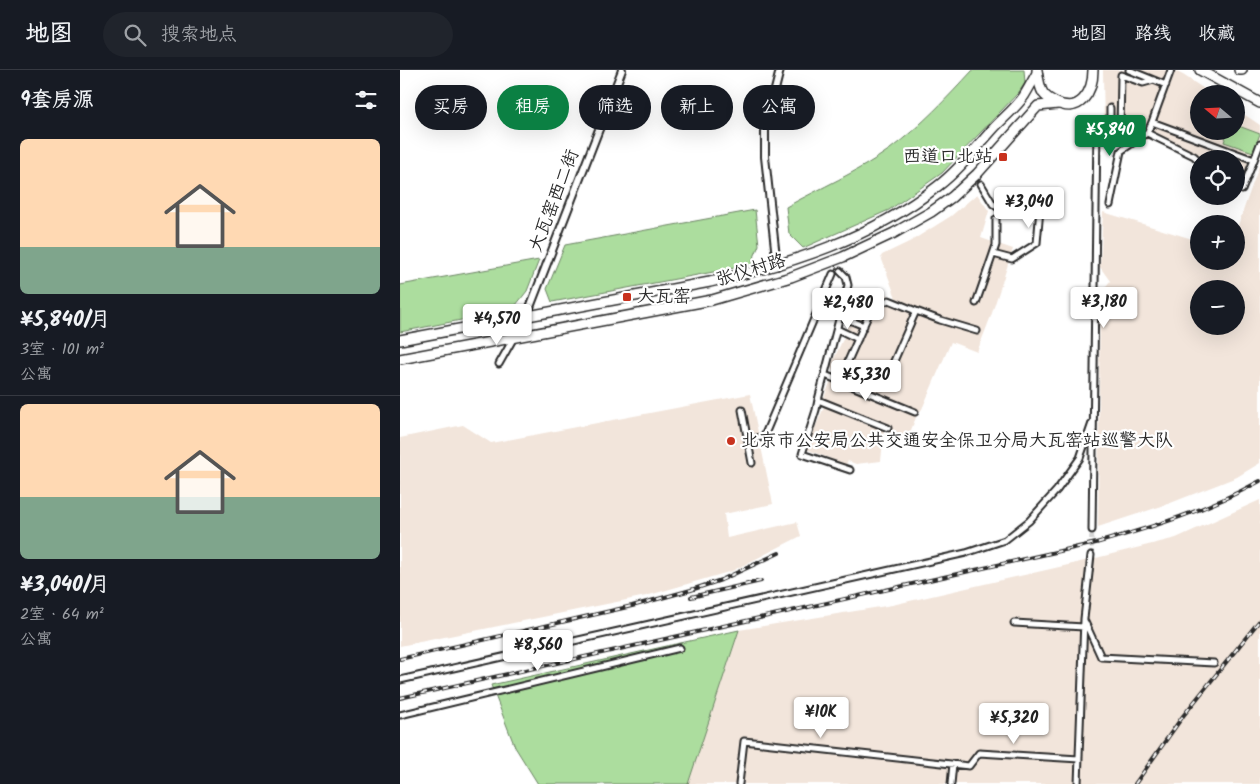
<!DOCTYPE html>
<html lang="zh">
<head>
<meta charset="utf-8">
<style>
  :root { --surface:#171b24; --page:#20242c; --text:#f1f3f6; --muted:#9ea1a6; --line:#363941; --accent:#0b8043 }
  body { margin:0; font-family:Kalam,"LXGW WenKai TC",sans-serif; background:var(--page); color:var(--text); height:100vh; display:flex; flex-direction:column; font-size:19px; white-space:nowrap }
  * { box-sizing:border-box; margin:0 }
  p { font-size:16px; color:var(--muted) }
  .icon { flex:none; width:28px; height:28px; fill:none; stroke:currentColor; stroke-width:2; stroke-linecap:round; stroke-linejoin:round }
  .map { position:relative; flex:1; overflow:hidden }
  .side { display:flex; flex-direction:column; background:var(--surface); width:400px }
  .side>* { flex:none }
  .banner { position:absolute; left:15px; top:15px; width:475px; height:45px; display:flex; gap:10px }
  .needle { width:32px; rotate:289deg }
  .tools { position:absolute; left:790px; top:15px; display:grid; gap:10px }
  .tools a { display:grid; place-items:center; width:55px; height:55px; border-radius:50%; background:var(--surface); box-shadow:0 5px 20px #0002; font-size:25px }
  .price { position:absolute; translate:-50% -42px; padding:0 11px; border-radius:5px; background:#fff; color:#222; font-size:16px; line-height:32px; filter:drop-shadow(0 1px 2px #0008) }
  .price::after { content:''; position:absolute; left:50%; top:30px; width:15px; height:11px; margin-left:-8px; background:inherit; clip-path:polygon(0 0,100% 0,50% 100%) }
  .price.on { background:var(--accent); color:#fff }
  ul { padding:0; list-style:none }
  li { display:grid; align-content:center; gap:10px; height:265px; padding:0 20px }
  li+li { border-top:1px solid var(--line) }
  li span { display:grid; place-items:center; height:155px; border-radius:8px; color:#555 }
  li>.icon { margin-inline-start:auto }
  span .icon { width:90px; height:90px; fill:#fffc; stroke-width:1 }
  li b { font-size:21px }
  h2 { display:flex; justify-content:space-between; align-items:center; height:60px; padding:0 20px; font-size:21px }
  .chip { padding:0 18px; border-radius:22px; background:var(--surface); box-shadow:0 5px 20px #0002; font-size:18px; line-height:45px }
  .chip.on { background:var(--accent); color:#fff }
  header { display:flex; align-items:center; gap:30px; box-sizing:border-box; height:70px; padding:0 25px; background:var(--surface); border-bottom:1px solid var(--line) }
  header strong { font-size:24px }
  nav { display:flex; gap:28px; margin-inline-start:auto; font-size:18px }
  .search { width:350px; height:45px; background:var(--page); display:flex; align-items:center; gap:12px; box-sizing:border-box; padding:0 18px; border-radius:28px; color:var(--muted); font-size:19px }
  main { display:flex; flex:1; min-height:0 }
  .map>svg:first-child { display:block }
  .built { fill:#f2e5db; fill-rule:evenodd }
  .green { fill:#acdd9e; stroke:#6c8464 }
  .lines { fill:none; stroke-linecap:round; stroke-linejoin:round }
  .minor-tunnel { stroke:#d5d5d5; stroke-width:5; stroke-dasharray:5 2.5; stroke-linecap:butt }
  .minor-casing { stroke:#2b2b2b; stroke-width:9 }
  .tertiary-casing { stroke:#2b2b2b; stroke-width:10 }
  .primary-casing { stroke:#2b2b2b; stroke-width:12 }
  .trunk-casing { stroke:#2b2b2b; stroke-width:12 }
  .minor { stroke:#fff; stroke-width:5 }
  .tertiary { stroke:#fff; stroke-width:6 }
  .primary { stroke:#fff; stroke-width:9 }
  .trunk { stroke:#fff; stroke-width:9 }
  .rail-casing { stroke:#2b2b2b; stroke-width:4 }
  .rail { stroke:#fff; stroke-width:2; stroke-dasharray:5.5; stroke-linecap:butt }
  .poi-dot { fill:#c8321e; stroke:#fff; stroke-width:2 }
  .labels { text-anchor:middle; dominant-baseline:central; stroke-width:4.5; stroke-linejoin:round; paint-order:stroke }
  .poi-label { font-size:18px; fill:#2b2b2b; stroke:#fff; text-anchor:start }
  .street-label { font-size:18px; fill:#2b2b2b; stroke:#fff }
</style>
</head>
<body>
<header>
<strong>地图</strong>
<div class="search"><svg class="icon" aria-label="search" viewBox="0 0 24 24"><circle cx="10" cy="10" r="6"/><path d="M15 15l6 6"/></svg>搜索地点</div>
<nav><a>地图</a><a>路线</a><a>收藏</a></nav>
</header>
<main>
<section class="side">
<h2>9套房源<svg class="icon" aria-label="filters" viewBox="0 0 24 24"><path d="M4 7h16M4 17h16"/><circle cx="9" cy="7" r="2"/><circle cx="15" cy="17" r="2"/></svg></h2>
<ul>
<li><span style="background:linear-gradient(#ffd9b3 70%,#7fa58c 0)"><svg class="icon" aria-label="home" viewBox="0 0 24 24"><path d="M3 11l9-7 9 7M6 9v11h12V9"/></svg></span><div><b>¥5,840/月</b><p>3室 · 101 m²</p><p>公寓</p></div></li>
<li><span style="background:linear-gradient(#ffd9b3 60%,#7fa58c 0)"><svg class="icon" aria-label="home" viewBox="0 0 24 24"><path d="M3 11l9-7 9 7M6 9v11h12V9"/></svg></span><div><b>¥3,040/月</b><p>2室 · 64 m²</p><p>公寓</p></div></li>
</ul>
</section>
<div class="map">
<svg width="860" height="714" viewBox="0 0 860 714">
  <rect width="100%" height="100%" fill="#fff"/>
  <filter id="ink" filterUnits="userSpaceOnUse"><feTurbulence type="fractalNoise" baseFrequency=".02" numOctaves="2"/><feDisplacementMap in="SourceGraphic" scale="10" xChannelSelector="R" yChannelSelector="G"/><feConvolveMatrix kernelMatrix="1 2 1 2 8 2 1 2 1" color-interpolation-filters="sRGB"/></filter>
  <g filter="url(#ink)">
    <path class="built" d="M703,0H773L783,5L812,24H799V61H836V39L860,55V79L843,123L836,120V89H799V95L789,87L749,69L743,71L704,65Z
      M860,93V393L837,407L768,434L698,457L700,224L710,211L700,197L703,142L799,171V191H836V161ZM799,219H836V256H799Z
      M577,124L589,141L581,168L613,179L591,246L577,282L551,272L522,339L517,345L507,370L484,361L481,391L456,394L448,391L446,395L406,379L424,337L421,335L434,303L431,295L444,267L453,236L456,237L461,223L477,228L479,222L496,228L481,187L482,185L511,171L551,146Z
      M350,324L373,434L324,444L327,468L397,452L401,466L332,501L246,526L0,576V368L63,355L91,373Z
      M860,430V714H288L339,560L492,535L668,495L776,468Z"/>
    <path class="green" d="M573,0H624L625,13L619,22L542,103L489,140L403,178L389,164L386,137C420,118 458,102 490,79C521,56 547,28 573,0Z
      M836,55L860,64L853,82L824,72L828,61H836Z
      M355,140L359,175L351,195L152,232L147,219L165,175Z
      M139,190L127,221L112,240L0,262V215Z
      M339,560L288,714H138L115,677L91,615Z"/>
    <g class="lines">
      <path class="minor-tunnel" d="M691,485L692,460"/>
      <g class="minor-casing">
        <path id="minor" d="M729,0L766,15
          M771,0L752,52L854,90L860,74
          M710,38V59L720,60L721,5L743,13L754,10
          M752,52L747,63L794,86L799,91
          M581,114L593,134L597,137L640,139L637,173L612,189L593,184L596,175V149
          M836,117L842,120L854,90
          M710,135L721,81L747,63
          M440,201L446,207L448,215L418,330L488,358
          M489,230L516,241L483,316L444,300L472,237Z
          M576,233L593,184
          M516,241L540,250L577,261
          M440,246L464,256
          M437,259L458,269
          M99,294L126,246
          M425,305L515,342
          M418,330L416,340L402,384L450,400
          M342,340L352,393
          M348,370L362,367L365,364L433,204
          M692,460L697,57
          M685,552L701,587L814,593
          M614,553L684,557
          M0,610L566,483L605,470L629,451L657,420L680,388L692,353
          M0,645L280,578
          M339,714L344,671L569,696L579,683L679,689
          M551,714L553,694
          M678,714L684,549L691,485"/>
      </g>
      <g class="tertiary-casing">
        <path id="tertiary" d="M377,196L365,87V59L380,0
          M127,245L222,0"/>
      </g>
      <g class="primary-casing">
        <path id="primary" d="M0,270L310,212C391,194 472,168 538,116C559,100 576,78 593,59C603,48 616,38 624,26C629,18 633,10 637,3
          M0,289L312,230L391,207L443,187L494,163L531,142L552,127L577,104L638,36L658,34"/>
      </g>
      <g class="trunk-casing">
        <path id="trunk" d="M637,0C638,7 639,16 643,23C646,27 651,30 655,32C680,45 693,22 693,0
          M800,0L860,33
          M839,0H842"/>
      </g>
      <use href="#minor" class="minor"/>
      <use href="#tertiary" class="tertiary"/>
      <use href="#primary" class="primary"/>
      <use href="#trunk" class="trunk"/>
      <g class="rail-casing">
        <path id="rail" d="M291,527L361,511
          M0,589L232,536L291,520L321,510L379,483
          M0,628L696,473C753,457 808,440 860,411
          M735,714L783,646L860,550"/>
      </g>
      <use href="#rail" class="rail"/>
    </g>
  </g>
  <g class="poi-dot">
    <rect x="598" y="82" width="10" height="10" rx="2.5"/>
    <rect x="222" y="222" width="10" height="10" rx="2.5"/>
    <circle cx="331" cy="371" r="5"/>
  </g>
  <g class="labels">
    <g class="poi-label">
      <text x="593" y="87" text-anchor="end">西道口北站</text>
      <text x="237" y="227">大瓦窑</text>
      <text x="341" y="371">北京市公安局公共交通安全保卫分局大瓦窑站巡警大队</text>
    </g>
    <g class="street-label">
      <text transform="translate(155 131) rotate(-69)">大瓦窑西二街</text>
      <text transform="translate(351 201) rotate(-17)">张仪村路</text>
    </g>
  </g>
</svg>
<div class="tools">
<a><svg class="needle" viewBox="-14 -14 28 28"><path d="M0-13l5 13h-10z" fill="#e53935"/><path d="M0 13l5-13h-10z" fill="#9ea1a6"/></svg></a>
<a><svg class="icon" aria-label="locate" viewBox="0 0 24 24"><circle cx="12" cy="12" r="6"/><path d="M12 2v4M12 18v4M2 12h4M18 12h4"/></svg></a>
<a>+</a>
<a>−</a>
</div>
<b class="price on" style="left:710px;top:87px">¥5,840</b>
<b class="price" style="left:629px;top:159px">¥3,040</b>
<b class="price" style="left:704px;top:259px">¥3,180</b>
<b class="price" style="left:448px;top:260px">¥2,480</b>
<b class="price" style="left:97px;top:276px">¥4,570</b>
<b class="price" style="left:466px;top:332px">¥5,330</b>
<b class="price" style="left:138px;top:602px">¥8,560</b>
<b class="price" style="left:421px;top:669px">¥10K</b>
<b class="price" style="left:614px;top:675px">¥5,320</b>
<div class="banner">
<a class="chip">买房</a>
<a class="chip on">租房</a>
<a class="chip">筛选</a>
<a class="chip">新上</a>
<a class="chip">公寓</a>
</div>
</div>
</main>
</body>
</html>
